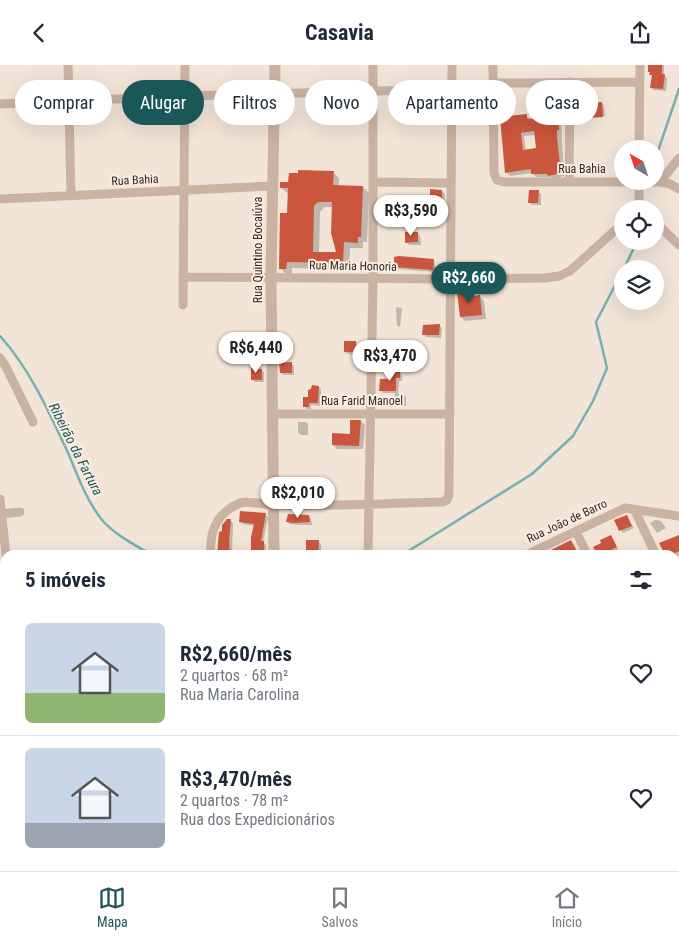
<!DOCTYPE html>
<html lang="pt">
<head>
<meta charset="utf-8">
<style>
  :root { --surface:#fff; --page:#f2f2f3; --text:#1f2937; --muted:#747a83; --line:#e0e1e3; --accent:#1a5757 }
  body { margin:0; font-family:"Roboto Condensed",sans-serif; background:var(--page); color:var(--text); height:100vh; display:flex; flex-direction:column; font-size:19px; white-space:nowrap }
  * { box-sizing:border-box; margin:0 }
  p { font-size:16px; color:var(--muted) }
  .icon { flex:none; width:28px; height:28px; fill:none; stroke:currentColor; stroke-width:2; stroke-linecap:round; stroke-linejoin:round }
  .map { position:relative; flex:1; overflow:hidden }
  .panel { position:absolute; left:0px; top:485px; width:680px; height:321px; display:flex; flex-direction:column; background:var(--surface); border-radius:15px 15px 0 0; box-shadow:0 5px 20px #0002 }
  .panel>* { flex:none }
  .top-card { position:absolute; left:15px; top:15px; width:650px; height:45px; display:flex; gap:10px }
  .needle { width:32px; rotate:321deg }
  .controls { position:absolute; left:614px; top:75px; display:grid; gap:10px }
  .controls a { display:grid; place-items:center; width:50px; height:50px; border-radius:50%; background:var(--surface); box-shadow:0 5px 20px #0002; font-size:25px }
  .price { position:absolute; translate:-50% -42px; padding:0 11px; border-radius:18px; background:#fff; color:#222; font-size:16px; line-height:32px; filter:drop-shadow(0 1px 2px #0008) }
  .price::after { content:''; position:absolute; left:50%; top:30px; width:15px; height:11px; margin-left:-8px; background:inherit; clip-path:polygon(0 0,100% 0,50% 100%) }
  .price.selected { background:var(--accent); color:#fff }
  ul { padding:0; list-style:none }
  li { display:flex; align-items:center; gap:15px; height:125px; padding:0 25px }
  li+li { border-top:1px solid var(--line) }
  li span { display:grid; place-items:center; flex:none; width:140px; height:100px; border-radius:8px; color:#555 }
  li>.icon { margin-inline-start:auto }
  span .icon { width:60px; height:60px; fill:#fffc; stroke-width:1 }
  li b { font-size:21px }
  h2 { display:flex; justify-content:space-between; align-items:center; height:60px; padding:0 25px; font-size:21px }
  .chip { padding:0 18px; border-radius:22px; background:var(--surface); box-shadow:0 5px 20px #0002; font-size:18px; line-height:45px }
  .chip.selected { background:var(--accent); color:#fff }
  header { display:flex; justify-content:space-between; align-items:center; height:65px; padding:0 25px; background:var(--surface); font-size:22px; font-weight:700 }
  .tab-bar { display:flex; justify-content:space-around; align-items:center; height:70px; border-top:1px solid var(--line); background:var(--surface); font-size:14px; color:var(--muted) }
  .tab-bar a { display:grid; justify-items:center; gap:2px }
  .tab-bar .selected { color:var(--accent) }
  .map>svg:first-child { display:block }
  .shadow { fill:#0003; fill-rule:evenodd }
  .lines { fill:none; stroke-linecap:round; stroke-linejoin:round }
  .stream { stroke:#76b0af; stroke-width:2.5 }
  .building { fill:#ca573d; fill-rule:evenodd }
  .minor { stroke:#cab3a3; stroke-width:9 }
  .tertiary { stroke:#cab3a3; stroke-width:11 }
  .labels { text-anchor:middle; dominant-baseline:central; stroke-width:4; stroke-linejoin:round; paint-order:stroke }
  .street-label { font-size:12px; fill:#352925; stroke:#faeee4 }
  .water-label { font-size:14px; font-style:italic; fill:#1a5757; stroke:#faeee4 }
</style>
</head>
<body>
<header><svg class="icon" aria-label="back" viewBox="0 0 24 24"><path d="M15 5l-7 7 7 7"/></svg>Casavia<svg class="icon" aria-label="share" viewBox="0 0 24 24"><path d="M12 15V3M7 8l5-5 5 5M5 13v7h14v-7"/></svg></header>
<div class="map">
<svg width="679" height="806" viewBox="0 0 679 806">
  <rect width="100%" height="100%" fill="#f2e4d7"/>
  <path class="shadow" d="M649,0H664V10L667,13L666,26L654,25L651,22L653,12L649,6Z
    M587,25L589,27L592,39L602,38L604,41L605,51L590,52V54L589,48L583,47L581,44Z
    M555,28L558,31L556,44L537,41L534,38Z
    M526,50L530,54L557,53L561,57L564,111L553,114L550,112H536L532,108L510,111L506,107ZM536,70L537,85L526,86L524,71Z
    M333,107L339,113V121L363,122L369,128L367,177H363V183H350L349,204L292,203V209H286L280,203L288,149L289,129L281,123L290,118ZM324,142H333L337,188H319L320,147Z
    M442,126L445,129L444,140L434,139L431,137Z
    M538,127L541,129V140H532L529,137Z
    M418,168L420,171L421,180H409L407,177Z
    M433,195L435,198V207L398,204L395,202Z
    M471,227L476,232L480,231L484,236L486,254L465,256L461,252Z
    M396,242L402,243L400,262L397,261Z
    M439,260L442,263L441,273L426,272L424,269Z
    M356,277L358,280V290L348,289L345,287Z
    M291,299L294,301V310H283L281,307Z
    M261,305L264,307V317H255L252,314Z
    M399,307L402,310V316H399L398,329H403L406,332V341H397L394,338L395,328H383L381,325Z
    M319,322L321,324V341L311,340V344H307L304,341Z
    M361,356L365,360L363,384H337L333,380L352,370Z
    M298,357H305L308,359V370H301L298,367Z
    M265,449L268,452L263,477L266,480V488H255L252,485L255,461L243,459L240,457Z
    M309,451L311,454L312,460H299L290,459L287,456Z
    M626,451L634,463L623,468L616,456Z
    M230,455L233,458L232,490H219L224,467Z
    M655,455L661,456L666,463L657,468L650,458Z
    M679,471V490L675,492V490H666Z
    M613,474L618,485L609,490H598L602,478Z
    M318,476L321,479V489L322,490H282L283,488L307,489Z
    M571,477L575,481L579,490H553Z
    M679,502V518L675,512V509L679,507L677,503Z
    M675,552L679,561V586L676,587Z
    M5,598V605L1,602Z
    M679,598V608L675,600Z
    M679,613V628L675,630V615Z
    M0,624L5,628V646L0,641Z
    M0,657L5,662V675L0,670Z
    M0,705L5,709L0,714Z
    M0,722L5,728V756L0,760Z
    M534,801H544L547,806H538Z"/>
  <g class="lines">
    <path class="stream" d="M656,92L679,24
      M624,204L637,176
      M0,271C30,304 50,349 69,390C78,412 87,436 102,455C115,470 135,480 152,490
      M402,490L532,409L573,371L593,336L607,303L596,257L622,207
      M308,801L311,806"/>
  </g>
  <path class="building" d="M648,0H662V9H665L663,24L650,23L652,10H649L650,7H648Z
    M582,24H587L591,38L602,37L603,52L588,53V46L580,45L576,25Z
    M538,25L556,27L554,42L532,39L533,33H537Z
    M527,49V54L558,51L559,65H557V73L561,108L548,111L547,109H531V104L505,108L500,52ZM534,66L536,83L523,85L521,68Z
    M298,105L334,106L333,120L363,121L361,172H358V178L344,177L343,198L287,197L286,204H279L280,148H287L288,123H280V117H288L289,108H298ZM318,137H332L331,168L336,187H313L314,141Z
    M430,124L442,125V138L430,137Z
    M529,125H539L538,138H528Z
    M405,167H418V177L405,178Z
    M399,191L434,194L433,205L394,202V192Z
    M471,226V231L480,230L482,250L460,252L457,227Z
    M440,259L439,270H422L423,260Z
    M344,276H356V287H344Z
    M292,297V308H280L279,298Z
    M251,303L262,304V315H251Z
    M390,306H400V313H396V326H379L380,314H390Z
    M312,320L319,321L318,338H309V342H303V332H308V325L311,324Z
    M350,355H361L359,381L332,380V368L350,369Z
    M240,446L266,448L261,476H264V485H251V472L254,459L239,457Z
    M288,449L309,450L310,457L295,458L286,457Z
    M627,450L632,461L619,466L614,455Z
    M227,454H231L229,476L230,489L217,490L219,467L222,466V460Z
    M611,470L617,482L601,490H597L593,482L601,478L600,475Z
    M679,470V486L670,490H665L659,478Z
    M306,475H319L318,490L306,489Z
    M571,475L577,487L570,490H551L549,486Z"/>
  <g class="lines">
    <path class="minor" d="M68,0L71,131
      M493,0L494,108L497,115L504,117H660L670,119L679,124
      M494,18L640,17
      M0,39L185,31L452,24
      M639,84L640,0
      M374,117L451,118
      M569,117L570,17
      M660,117L679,93
      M0,134L272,121
      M637,144L639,139V116
      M655,157L679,180
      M184,212L450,214L545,213L559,211L570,206L622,159
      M183,240L185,0
      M0,293L5,300L33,357
      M274,349H450
      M0,434L6,490
      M634,444L656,490
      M0,449L20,447
      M576,466L587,490
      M211,490C209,465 217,448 240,438C249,435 264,440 274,440C329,442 386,438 442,437L447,435L449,429L452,0
      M368,490L373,214V0
      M526,490L625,443L679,451
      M675,530L679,538
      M0,589L5,588
      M0,611L5,616
      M675,640L679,638
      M675,725L679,722
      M0,774L5,768
      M675,782L679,788
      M390,801L394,806
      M518,801L522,806
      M599,801L603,806
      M0,804L3,806
      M169,806L174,801"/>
    <path class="tertiary" d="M274,490L271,212L275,0
      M0,686L5,690
      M128,801L133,806
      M275,801V806"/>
  </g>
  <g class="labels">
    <g class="street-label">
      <text x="582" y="104">Rua Bahia</text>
      <text transform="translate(135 115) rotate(-3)">Rua Bahia</text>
      <text transform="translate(258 185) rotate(-90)">Rua Quintino Bocaiúva</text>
      <text transform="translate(353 201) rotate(1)">Rua Maria Honoria</text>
      <text x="362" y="336">Rua Farid Manoel</text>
      <text transform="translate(567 456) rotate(-25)">Rua João de Barro</text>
    </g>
    <g class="water-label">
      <text transform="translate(76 384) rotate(63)">Ribeirão da Fartura</text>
    </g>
  </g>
</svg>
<div class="controls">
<a><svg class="needle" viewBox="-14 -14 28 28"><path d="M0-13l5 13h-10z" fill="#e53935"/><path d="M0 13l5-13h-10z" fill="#747a83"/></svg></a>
<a><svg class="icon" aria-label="locate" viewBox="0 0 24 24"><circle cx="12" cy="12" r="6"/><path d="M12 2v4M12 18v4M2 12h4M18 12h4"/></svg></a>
<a><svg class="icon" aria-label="layers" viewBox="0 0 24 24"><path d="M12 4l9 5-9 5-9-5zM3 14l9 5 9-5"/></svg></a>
</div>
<b class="price" style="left:411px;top:172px">R$3,590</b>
<b class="price selected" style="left:469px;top:239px">R$2,660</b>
<b class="price" style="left:256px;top:309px">R$6,440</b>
<b class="price" style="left:390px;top:317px">R$3,470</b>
<b class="price" style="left:298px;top:454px">R$2,010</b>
<div class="top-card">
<a class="chip">Comprar</a>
<a class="chip selected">Alugar</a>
<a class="chip">Filtros</a>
<a class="chip">Novo</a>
<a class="chip">Apartamento</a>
<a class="chip">Casa</a>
</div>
<section class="panel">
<h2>5 imóveis<svg class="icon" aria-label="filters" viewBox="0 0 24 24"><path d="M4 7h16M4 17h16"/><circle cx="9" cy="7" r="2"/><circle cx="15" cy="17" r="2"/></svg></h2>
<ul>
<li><span style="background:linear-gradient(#c9d6e8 70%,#8fb573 0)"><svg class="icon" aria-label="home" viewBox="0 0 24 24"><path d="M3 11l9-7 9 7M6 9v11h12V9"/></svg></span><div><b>R$2,660/mês</b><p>2 quartos · 68 m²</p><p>Rua Maria Carolina</p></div><svg class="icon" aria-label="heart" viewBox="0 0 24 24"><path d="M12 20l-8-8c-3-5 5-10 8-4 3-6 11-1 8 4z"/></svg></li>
<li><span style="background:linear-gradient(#c9d6e8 75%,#9aa5b1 0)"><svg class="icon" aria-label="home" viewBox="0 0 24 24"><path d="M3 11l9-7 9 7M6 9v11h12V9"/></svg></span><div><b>R$3,470/mês</b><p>2 quartos · 78 m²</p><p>Rua dos Expedicionários</p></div><svg class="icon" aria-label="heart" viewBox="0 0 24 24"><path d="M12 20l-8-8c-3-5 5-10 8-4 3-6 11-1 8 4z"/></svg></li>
</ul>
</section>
</div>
<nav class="tab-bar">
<a class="selected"><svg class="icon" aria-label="map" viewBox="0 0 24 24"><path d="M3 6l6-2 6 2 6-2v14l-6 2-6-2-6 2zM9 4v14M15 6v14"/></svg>Mapa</a>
<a><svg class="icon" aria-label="saved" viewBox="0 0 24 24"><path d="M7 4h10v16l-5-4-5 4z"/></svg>Salvos</a>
<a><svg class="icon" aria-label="home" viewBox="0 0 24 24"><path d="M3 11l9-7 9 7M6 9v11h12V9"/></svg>Início</a>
</nav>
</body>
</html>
